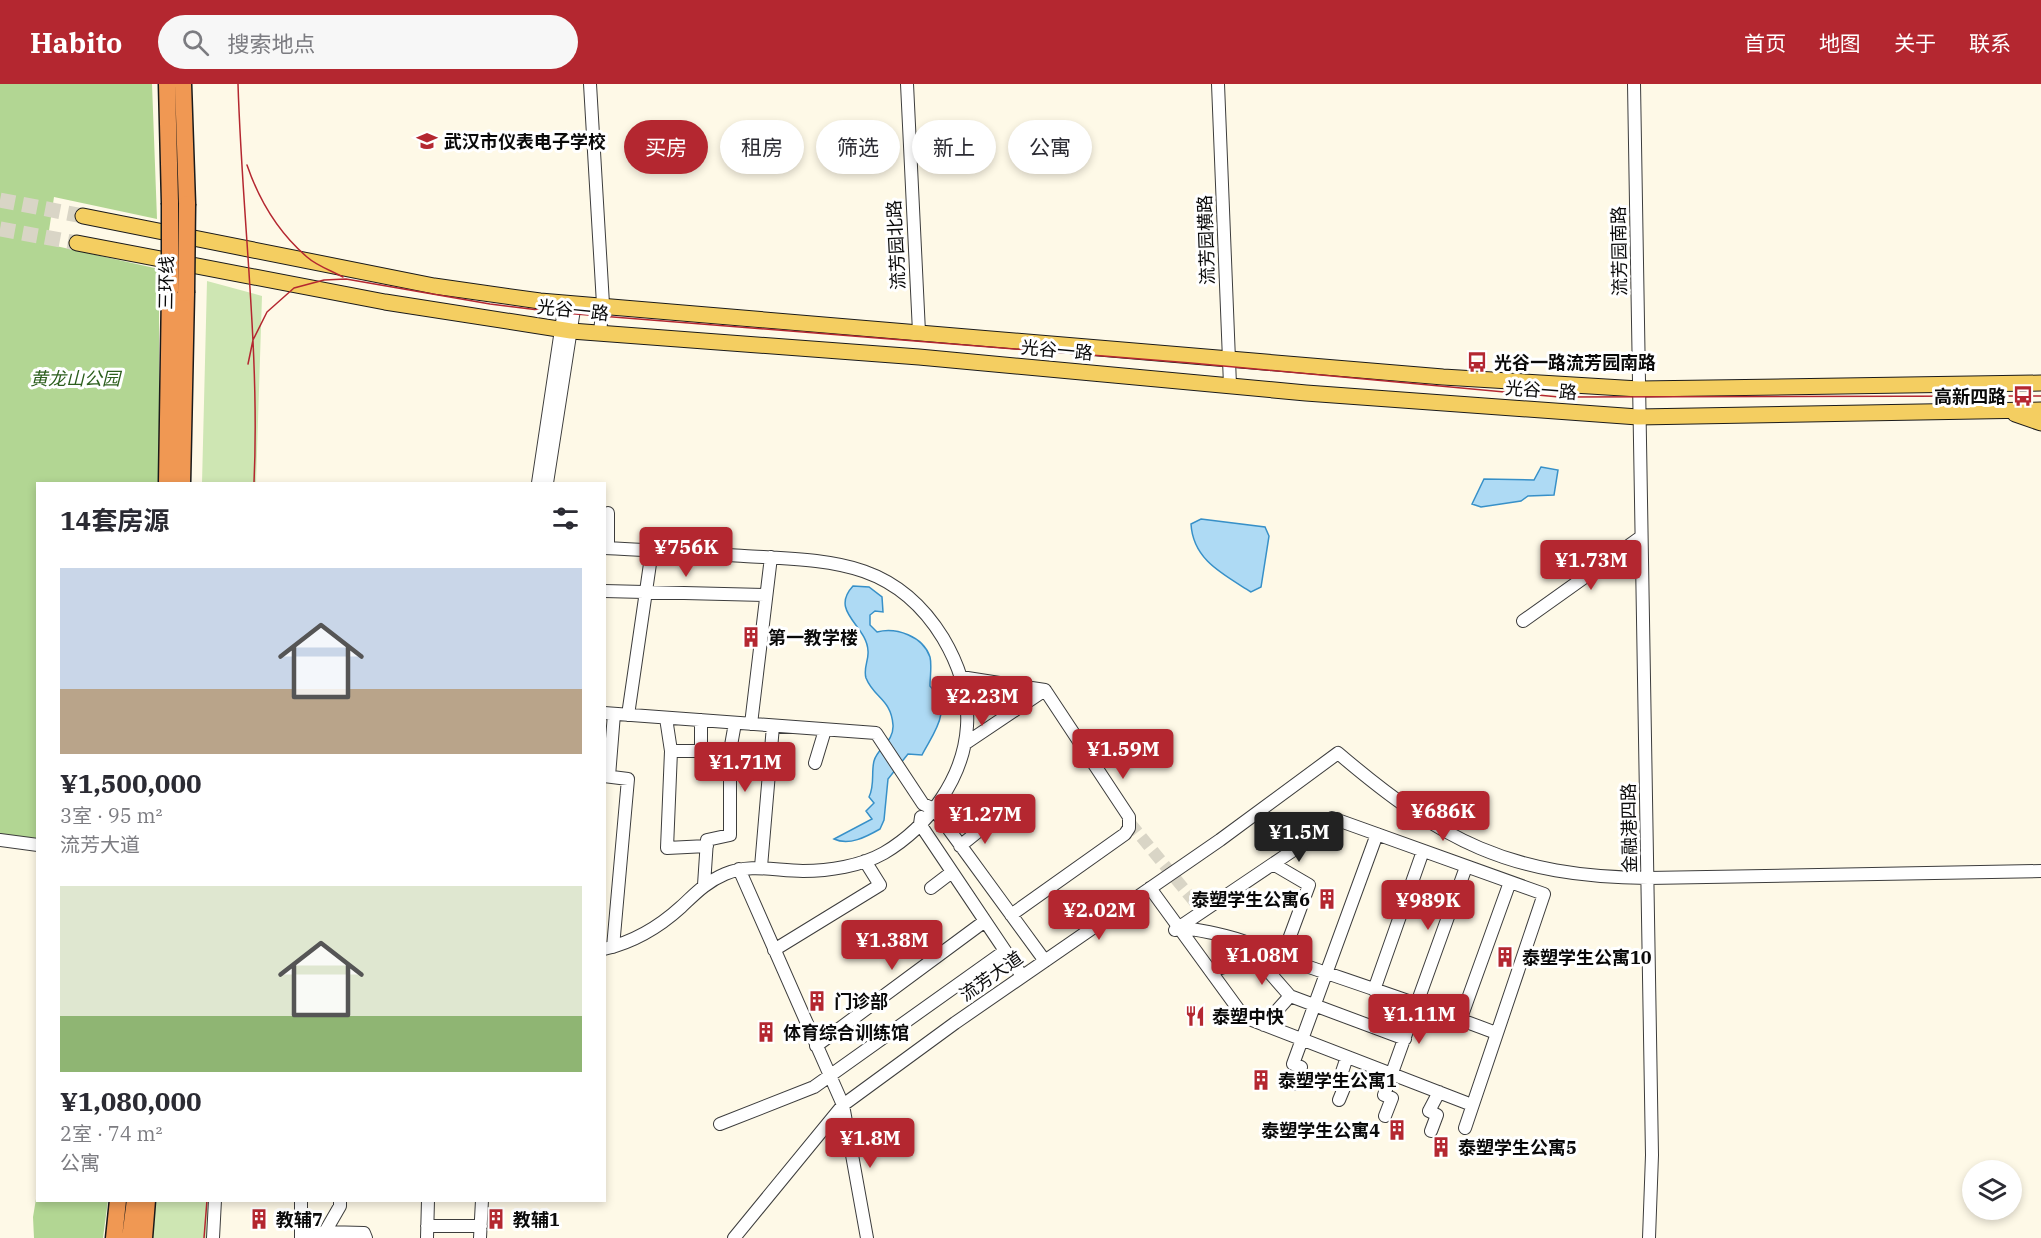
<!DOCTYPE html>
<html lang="zh">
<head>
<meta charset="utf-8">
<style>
  :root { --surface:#fff; --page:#f7f7f7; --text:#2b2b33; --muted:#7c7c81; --accent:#b42730 }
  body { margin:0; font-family:"IBM Plex Serif","Noto Sans SC",serif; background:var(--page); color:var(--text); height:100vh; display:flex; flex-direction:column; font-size:22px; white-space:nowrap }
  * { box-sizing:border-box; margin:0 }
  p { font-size:20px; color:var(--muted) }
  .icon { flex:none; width:33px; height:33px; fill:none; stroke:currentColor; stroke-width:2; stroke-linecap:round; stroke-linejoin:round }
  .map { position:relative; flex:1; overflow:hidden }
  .side { position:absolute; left:36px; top:398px; width:570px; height:720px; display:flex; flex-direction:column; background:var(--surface); border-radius:0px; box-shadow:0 3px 9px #0003 }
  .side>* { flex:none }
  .hud { position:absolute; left:624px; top:36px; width:570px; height:54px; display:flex; gap:12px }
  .tools { position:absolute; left:1962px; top:1076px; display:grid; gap:12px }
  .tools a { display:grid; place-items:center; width:60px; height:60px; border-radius:50%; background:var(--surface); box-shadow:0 3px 9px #0003; font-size:30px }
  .price { position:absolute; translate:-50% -51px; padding:0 14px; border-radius:6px; background:var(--accent); color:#fff; font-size:20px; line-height:39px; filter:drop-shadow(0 2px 3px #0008) }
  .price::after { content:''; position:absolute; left:50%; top:36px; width:18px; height:14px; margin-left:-9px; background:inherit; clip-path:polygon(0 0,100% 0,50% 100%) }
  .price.active { background:#222; color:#fff }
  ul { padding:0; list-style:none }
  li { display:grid; align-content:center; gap:12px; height:318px; padding:0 24px }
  li span { display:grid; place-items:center; height:186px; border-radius:0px; color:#555 }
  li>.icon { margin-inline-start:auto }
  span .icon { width:108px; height:108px; fill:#fffc; stroke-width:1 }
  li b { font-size:26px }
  h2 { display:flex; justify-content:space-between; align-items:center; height:72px; padding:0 24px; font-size:26px }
  .chip { padding:0 21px; border-radius:27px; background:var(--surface); box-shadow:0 3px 9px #0003; font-size:21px; line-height:54px }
  .chip.active { background:var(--accent); color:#fff }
  header { display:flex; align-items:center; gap:36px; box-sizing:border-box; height:84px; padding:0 30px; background:var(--accent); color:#fff }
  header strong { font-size:28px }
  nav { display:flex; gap:33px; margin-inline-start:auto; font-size:21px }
  .search { width:420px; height:54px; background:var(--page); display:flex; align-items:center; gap:15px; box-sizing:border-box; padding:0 21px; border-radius:33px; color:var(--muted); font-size:22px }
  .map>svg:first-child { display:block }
  .green { fill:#cee6b3 }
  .forest { fill:#b2d693 }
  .water { fill:#aedaf4; stroke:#3790c8; stroke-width:1.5 }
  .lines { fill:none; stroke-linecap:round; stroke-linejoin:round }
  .minor-tunnel { stroke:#d9d5c6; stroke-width:12; stroke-dasharray:12 6; stroke-linecap:butt }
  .major-tunnel { stroke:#d9d5c6; stroke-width:15; stroke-dasharray:15 8; stroke-linecap:butt }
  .minor-casing { stroke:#3d3d3d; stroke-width:14 }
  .major-casing { stroke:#1b1b1b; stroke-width:17 }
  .highway-casing { stroke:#1b1b1b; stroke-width:19 }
  .minor { stroke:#fff; stroke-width:12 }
  .major { stroke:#f4ce61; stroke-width:15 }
  .highway { stroke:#f09853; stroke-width:16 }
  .tram { stroke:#b42730; stroke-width:1.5 }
  .highway-bridge-casing { stroke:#1b1b1b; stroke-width:19; stroke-linecap:butt }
  .highway-bridge { stroke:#f09853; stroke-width:16 }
  .labels { text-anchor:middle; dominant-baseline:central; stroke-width:6; stroke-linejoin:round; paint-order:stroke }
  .poi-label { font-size:18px; font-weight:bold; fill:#0a0a0a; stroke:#fff; text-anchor:start }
  .street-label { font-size:18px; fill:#0a0a0a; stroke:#fff }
  .park-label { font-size:18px; font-style:italic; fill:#2c5e1d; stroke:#fff }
</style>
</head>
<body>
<header>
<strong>Habito</strong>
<div class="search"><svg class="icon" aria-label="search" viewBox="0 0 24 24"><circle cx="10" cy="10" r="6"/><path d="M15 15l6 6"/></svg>搜索地点</div>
<nav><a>首页</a><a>地图</a><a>关于</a><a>联系</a></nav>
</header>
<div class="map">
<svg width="2041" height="1154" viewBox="0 0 2041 1154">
  <rect width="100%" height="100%" fill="#fef9e7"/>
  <path class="green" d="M207,197L262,212L256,399H202Z
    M156,1116H219L216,1154H152Z"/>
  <path class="forest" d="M0,0H152L157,135L54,113L47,160L159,185V399H38L37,754L0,751Z
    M37,1109L38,1116H108L103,1154H34L33,1133Z"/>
  <path class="water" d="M1541,383L1558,386L1554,411L1528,412L1521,417L1481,423L1472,420L1484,395L1534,396Z
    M1201,435L1265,443L1269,452L1261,503L1251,508C1223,490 1193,476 1191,440Z
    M853,502L869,503L882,513L883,528L875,527L870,531V541L877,548C896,543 923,552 930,573C932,581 930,593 930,602C953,627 935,646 922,671L908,670L888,695L884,736L880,745C866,753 849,762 834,755L872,735L866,727L874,719L869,713C875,701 871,689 874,677C878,663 894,658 893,641C891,615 874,614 866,594C863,584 869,576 868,567C867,541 829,528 853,502Z"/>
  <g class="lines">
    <path class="minor-tunnel" d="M1130,739L1202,827"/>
    <path class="major-tunnel" d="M0,116L83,132
      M0,145L77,159"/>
    <g class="minor-casing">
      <path id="minor" d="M590,0L603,220L600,248
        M907,0L919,248
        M1218,0L1230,301
        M1634,0L1652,1071L1649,1154
        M538,399L565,219
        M547,399L575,219
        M608,429V464
        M604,464C651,466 697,469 744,472C827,477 894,474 943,554C959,581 969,611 967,642C964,694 928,743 884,769C861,782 829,787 803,787C776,787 751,779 725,790C706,798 695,810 681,823C658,844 634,858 604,865
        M604,507L766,511
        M1523,537L1641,453
        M961,593L1045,606L1129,733V744L1125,750L1011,831
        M604,629L876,649L923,720L934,725L1045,877
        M628,631L652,466
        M666,634L671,667L667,764L707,762
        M701,636V667
        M751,640L771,473
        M966,659L1045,606
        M671,667H730
        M815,679L825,646
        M604,692L628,695L613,863
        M609,692L614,630
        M921,733L920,740L1022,892
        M0,756L38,761
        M960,762L991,737
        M1273,780L1309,801L1282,874
        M761,783L773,642
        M739,785L843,1021L867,1154
        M704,801L707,756L730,751V667L735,639
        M931,804L952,788
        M1150,804L1244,933L1472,1021
        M1180,843C1204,847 1228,851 1251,860C1261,863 1270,870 1280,873C1352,898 1426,922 1496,949
        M1175,846L1304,759L1332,734L1544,810L1465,1044
        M774,866L880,801L865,777
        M1211,887L1256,873L1290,912L1405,955
        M1374,906L1423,767
        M1461,934L1510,798
        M1264,941L1290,912
        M816,962L985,837
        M1295,1000L1301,983L1293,980L1377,750
        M1339,1016L1346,999L1339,997L1347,973
        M1385,1032L1392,1014L1384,1011L1466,783
        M720,1040L814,1003L1005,867
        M1431,1047L1437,1031L1429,1027L1439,1008
        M427,1142H481
        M325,1148L340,1122V1116
        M213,1154L215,1116
        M301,1154L325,1148L364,1149L366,1154
        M301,1154V1116
        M427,1154L428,1116
        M480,1154L482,1116
        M734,1154L843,1021L955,939L1220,756L1338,669C1441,757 1510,793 1648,794L2041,787"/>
    </g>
    <g class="major-casing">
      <path id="major" d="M83,132L434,202L540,217L1443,293L1639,305L2041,299
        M77,159L385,218L571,247L919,273L1306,309L1638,333L2041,326
        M2015,330L2041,339"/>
    </g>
    <g class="highway-casing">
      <path id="highway" d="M167,0L170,119
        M183,0L187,120
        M167,399L170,207
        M182,399L186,209
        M114,1154L118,1116
        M130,1154L135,1116
        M144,1154L147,1116"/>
    </g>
    <use href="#minor" class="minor"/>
    <use href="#major" class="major"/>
    <use href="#highway" class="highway"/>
    <path class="tram" d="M238,0C242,133 260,266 254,399
      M247,81C259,116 279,149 307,173C317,182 332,187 343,193
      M248,280L253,256L267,228L294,204L324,196L346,195L490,220L563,229L1191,279L1559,313L2041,312
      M204,1154L207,1116"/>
    <g class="highway-bridge-casing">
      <path id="highway-bridge" d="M170,119V207
        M186,209L187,120"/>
    </g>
    <use href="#highway-bridge" class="highway-bridge"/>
  </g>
  <defs>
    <g id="university-bare" transform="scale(1.62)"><path d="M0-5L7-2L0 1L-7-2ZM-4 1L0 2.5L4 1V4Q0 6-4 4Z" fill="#b42730" stroke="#fff" stroke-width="2.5" paint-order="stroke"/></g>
    <g id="bus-bare" transform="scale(1.62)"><path d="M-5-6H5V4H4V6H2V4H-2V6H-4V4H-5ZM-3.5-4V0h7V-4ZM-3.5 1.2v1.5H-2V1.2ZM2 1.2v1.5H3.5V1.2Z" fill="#b42730" stroke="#fff" stroke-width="2.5" paint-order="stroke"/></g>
    <g id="building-bare" transform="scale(1.62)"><path d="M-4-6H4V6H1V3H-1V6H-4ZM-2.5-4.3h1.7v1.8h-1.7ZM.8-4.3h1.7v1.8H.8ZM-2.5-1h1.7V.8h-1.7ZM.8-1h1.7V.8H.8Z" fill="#b42730" stroke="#fff" stroke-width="2.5" paint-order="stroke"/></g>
    <g id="restaurant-bare" transform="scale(1.62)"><path d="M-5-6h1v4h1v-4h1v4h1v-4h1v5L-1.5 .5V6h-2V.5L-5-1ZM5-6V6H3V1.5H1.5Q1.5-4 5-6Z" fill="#b42730" stroke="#fff" stroke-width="2.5" paint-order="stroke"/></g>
  </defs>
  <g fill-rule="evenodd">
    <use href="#university-bare" x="427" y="57"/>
    <use href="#bus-bare" x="1477" y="278"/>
    <use href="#bus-bare" x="2023" y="312"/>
    <use href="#building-bare" x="751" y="553"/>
    <use href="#building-bare" x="1327" y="815"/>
    <use href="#building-bare" x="1505" y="873"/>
    <use href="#building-bare" x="817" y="917"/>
    <use href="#restaurant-bare" x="1195" y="932"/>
    <use href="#building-bare" x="766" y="948"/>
    <use href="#building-bare" x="1261" y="996"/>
    <use href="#building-bare" x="1397" y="1046"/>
    <use href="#building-bare" x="1441" y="1063"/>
    <use href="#building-bare" x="259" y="1135"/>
    <use href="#building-bare" x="496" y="1135"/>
  </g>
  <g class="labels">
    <g class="poi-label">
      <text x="444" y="57">武汉市仪表电子学校</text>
      <text x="1494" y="278">光谷一路流芳园南路</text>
      <text x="2006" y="312" text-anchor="end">高新四路</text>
      <text x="768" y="553">第一教学楼</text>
      <text x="1310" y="815" text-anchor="end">泰塑学生公寓6</text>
      <text x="1522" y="873">泰塑学生公寓10</text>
      <text x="834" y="917">门诊部</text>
      <text x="1212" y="932">泰塑中快</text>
      <text x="783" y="948">体育综合训练馆</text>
      <text x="1278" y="996">泰塑学生公寓1</text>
      <text x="1380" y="1046" text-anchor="end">泰塑学生公寓4</text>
      <text x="1458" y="1063">泰塑学生公寓5</text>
      <text x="276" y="1135">教辅7</text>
      <text x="513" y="1135">教辅1</text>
    </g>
    <g class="street-label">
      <text transform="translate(1206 156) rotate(-92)">流芳园横路</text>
      <text transform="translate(896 161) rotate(-93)">流芳园北路</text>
      <text transform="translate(1619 167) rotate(-91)">流芳园南路</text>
      <text transform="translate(166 199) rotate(-89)">三环线</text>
      <text transform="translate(573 226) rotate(6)">光谷一路</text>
      <text transform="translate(1057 266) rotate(5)">光谷一路</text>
      <text transform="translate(1541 306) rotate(4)">光谷一路</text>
      <text transform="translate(1629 744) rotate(-91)">金融港四路</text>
      <text transform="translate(991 892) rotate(-35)">流芳大道</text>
    </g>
    <g class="park-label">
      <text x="75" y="294">黄龙山公园</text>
    </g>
  </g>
</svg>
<div class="tools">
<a><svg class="icon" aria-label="layers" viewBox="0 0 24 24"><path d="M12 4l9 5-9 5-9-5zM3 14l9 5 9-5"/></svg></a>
</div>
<b class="price" style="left:686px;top:494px">¥756K</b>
<b class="price" style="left:1591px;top:507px">¥1.73M</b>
<b class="price" style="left:982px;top:643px">¥2.23M</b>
<b class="price" style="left:1123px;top:696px">¥1.59M</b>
<b class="price" style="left:745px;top:709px">¥1.71M</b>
<b class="price" style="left:1443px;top:758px">¥686K</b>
<b class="price" style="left:985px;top:761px">¥1.27M</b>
<b class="price active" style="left:1299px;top:779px">¥1.5M</b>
<b class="price" style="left:1428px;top:847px">¥989K</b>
<b class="price" style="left:1099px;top:857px">¥2.02M</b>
<b class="price" style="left:892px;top:887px">¥1.38M</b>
<b class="price" style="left:1262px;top:902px">¥1.08M</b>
<b class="price" style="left:1419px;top:961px">¥1.11M</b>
<b class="price" style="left:870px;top:1085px">¥1.8M</b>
<div class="hud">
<a class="chip active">买房</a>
<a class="chip">租房</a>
<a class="chip">筛选</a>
<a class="chip">新上</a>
<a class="chip">公寓</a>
</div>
<section class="side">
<h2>14套房源<svg class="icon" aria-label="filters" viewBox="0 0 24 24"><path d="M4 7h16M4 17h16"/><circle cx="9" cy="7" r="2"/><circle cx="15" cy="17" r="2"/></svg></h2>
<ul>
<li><span style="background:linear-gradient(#c9d6e8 65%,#b9a48a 0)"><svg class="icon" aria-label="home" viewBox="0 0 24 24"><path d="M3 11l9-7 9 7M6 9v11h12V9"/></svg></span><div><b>¥1,500,000</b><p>3室 · 95 m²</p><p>流芳大道</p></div></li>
<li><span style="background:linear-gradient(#dfe7d0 70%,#8fb573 0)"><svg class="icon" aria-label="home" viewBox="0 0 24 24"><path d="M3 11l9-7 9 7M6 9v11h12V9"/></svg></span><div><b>¥1,080,000</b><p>2室 · 74 m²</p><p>公寓</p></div></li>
</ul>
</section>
</div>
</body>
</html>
